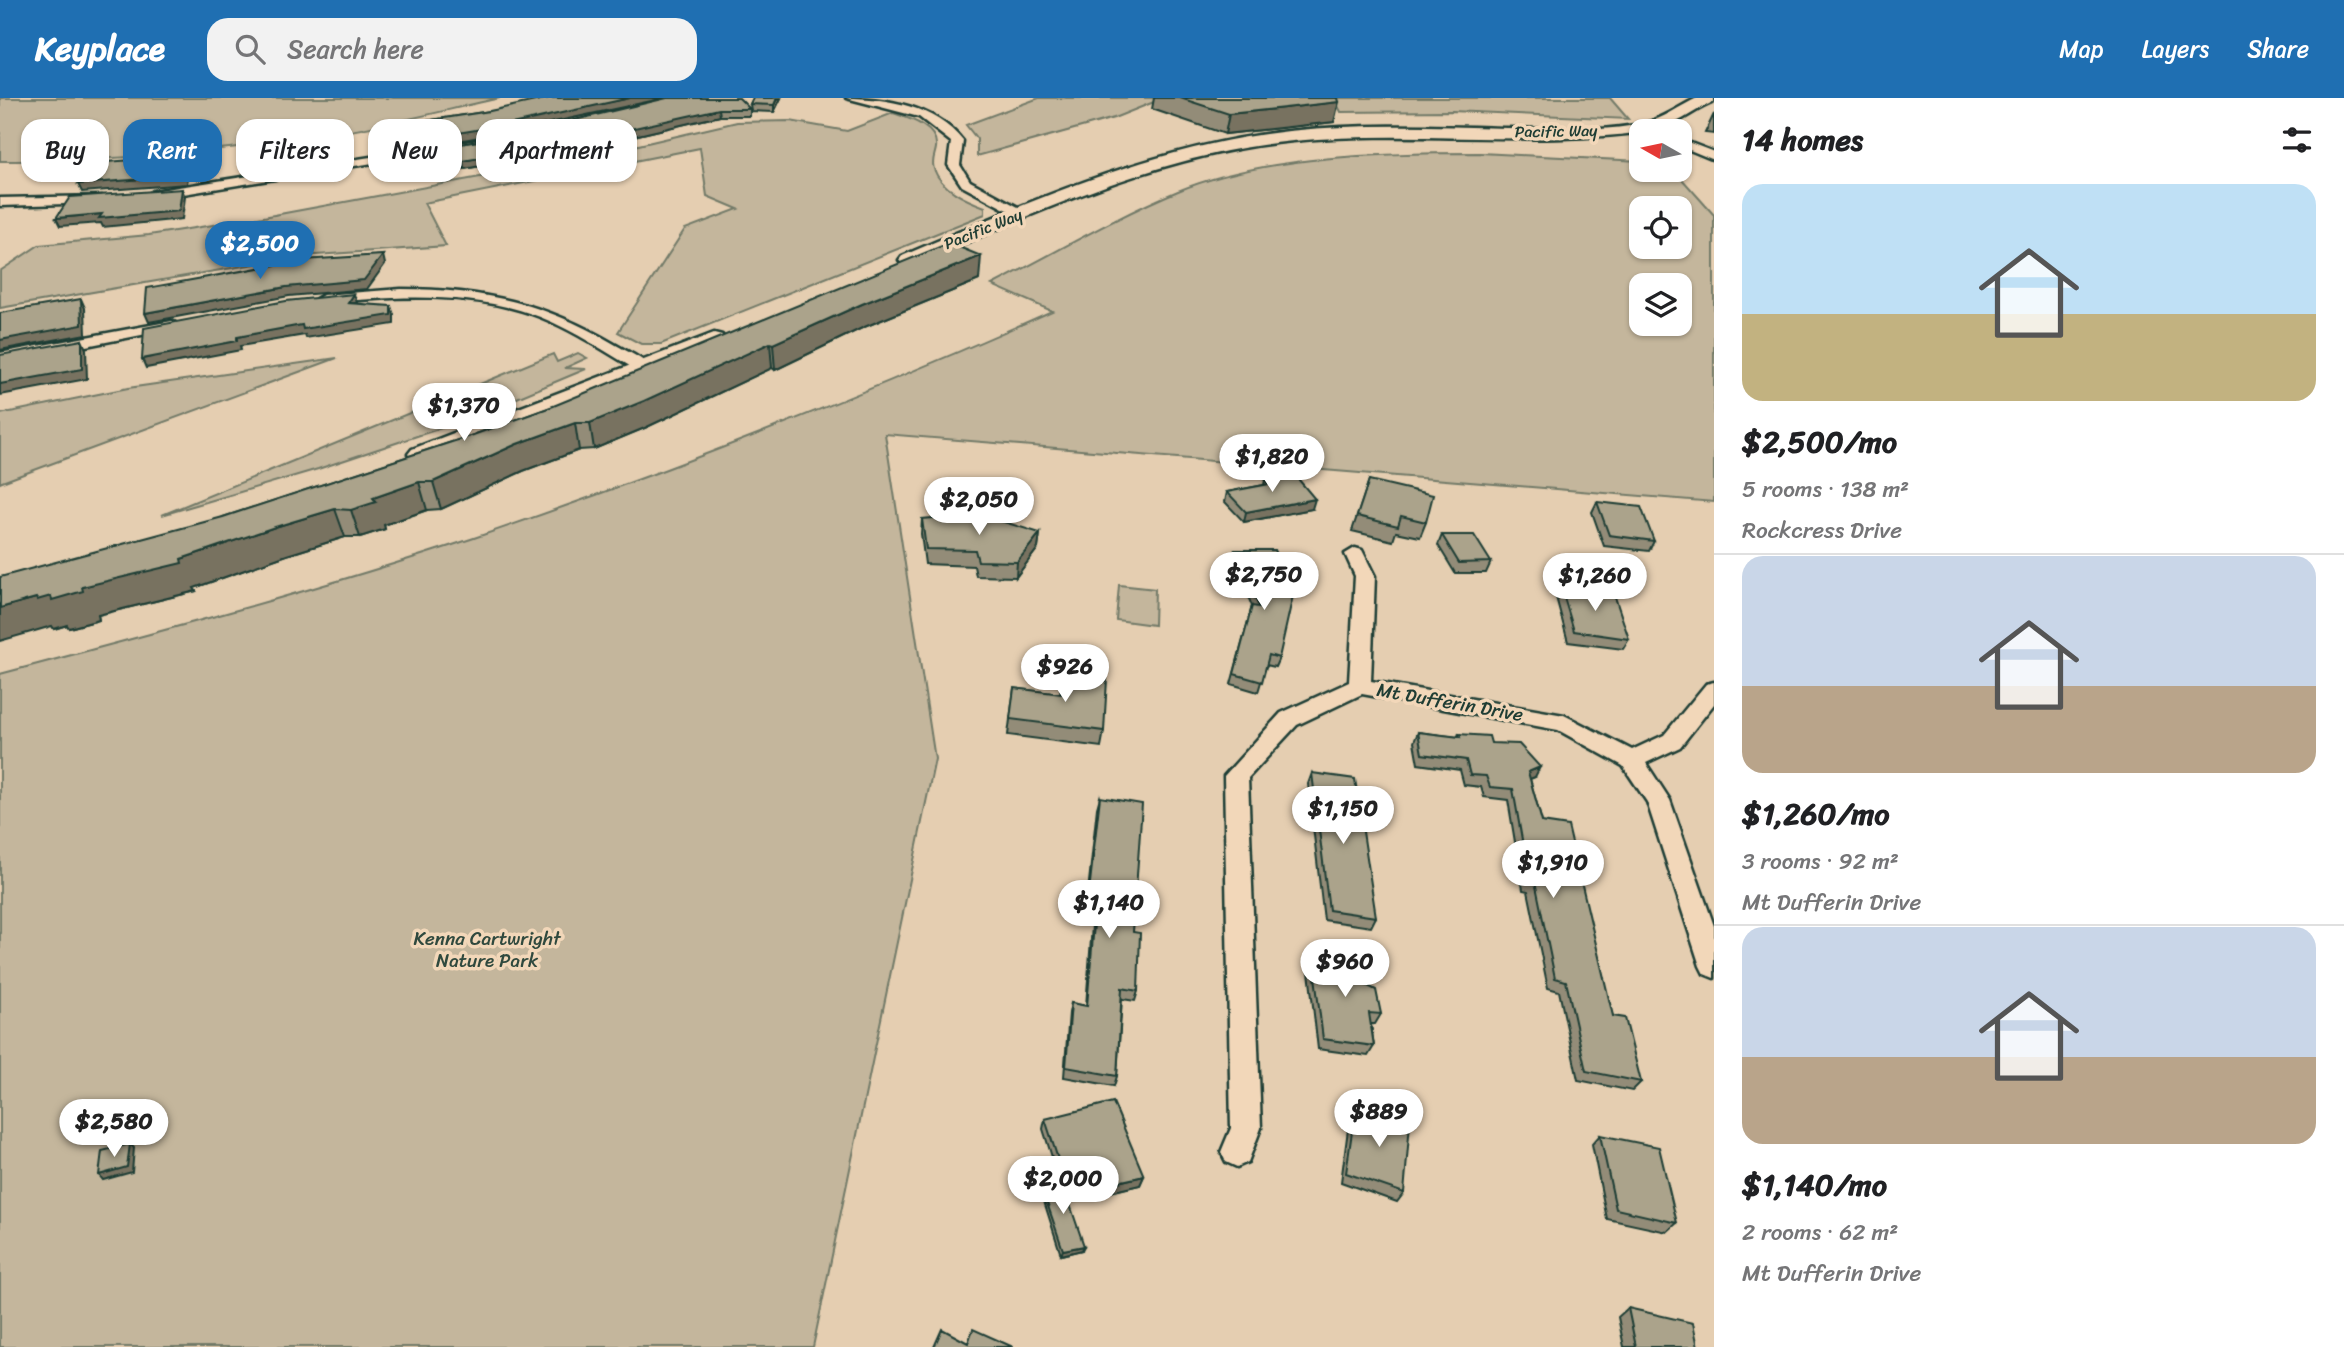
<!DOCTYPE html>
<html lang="en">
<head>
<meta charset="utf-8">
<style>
  :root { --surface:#fff; --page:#f2f2f2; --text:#202124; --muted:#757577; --line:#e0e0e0; --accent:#1f6fb2 }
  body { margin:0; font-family:Sriracha,sans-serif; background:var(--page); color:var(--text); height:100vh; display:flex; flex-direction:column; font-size:26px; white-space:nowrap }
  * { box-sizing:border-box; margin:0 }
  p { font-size:23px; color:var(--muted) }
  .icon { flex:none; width:38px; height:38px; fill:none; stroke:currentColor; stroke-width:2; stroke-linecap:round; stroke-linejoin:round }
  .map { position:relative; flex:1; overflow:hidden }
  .side { display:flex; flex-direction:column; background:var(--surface); width:630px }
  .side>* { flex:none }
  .hud { position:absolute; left:21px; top:21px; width:665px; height:63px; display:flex; gap:14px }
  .needle { width:46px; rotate:279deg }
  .fabs { position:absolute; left:1629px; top:21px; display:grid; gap:14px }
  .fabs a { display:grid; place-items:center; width:63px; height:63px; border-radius:14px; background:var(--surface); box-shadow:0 2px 5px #0004; font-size:35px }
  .price { position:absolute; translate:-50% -60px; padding:0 16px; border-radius:24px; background:#fff; color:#222; font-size:23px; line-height:46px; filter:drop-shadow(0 2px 4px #0008) }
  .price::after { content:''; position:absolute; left:50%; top:42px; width:21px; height:16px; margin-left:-10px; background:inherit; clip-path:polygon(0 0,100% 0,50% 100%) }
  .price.on { background:var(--accent); color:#fff }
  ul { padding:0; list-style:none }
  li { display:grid; align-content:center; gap:14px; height:371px; padding:0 28px }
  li+li { border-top:2px solid var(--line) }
  li span { display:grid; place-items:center; height:217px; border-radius:21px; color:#555 }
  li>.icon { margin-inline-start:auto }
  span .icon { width:126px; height:126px; fill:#fffc; stroke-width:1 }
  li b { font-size:30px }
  h2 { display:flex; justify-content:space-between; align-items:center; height:84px; padding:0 28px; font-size:30px }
  .pill { padding:0 24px; border-radius:21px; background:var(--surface); box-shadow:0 2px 5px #0004; font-size:24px; line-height:63px }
  .pill.on { background:var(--accent); color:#fff }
  header { display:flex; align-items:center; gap:42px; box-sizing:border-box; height:98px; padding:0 35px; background:var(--accent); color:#fff }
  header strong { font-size:33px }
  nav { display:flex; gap:38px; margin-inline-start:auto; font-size:24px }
  .search { width:490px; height:63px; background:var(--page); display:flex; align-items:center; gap:18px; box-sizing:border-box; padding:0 24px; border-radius:21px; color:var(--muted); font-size:26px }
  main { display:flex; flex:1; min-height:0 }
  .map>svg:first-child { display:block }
  .green { fill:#c4b69c; stroke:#727a68; stroke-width:2; fill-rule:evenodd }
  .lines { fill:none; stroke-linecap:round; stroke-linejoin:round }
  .street-casing { stroke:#1f3d34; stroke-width:5 }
  .secondary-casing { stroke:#1f3d34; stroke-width:5 }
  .street { fill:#f2d7b9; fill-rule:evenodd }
  .secondary { fill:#f2d7b9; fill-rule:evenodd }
  .wall { fill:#938c78; stroke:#1f3d34; stroke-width:2 }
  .shaded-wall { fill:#787261; stroke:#1f3d34; stroke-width:2 }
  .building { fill:#aba38b; stroke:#1f3d34; stroke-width:2 }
  .labels { text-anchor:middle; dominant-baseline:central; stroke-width:7; stroke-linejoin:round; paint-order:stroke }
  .far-street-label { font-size:16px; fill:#1f3d34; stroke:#f2d7b9 }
  .street-label { font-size:19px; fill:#1f3d34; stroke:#f2d7b9 }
  .park-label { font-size:19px; fill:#30493e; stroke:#f2d7b9 }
</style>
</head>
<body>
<header>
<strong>Keyplace</strong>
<div class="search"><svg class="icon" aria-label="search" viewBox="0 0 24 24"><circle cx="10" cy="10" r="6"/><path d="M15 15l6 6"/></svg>Search here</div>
<nav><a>Map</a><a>Layers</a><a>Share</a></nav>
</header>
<main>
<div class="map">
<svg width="1714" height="1249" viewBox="0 0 1714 1249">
  <rect width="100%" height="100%" fill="#e5ceb1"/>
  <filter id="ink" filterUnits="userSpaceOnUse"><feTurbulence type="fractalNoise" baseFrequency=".0143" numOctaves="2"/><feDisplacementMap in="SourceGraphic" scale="14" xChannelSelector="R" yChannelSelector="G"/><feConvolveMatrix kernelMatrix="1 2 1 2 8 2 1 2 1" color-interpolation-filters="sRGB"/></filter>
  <g filter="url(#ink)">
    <path class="green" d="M0,0H500C446,12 393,26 339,35C226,53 114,64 0,63Z
      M1039,0H1164L1114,20L977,58V41L966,27Z
      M1334,0H1610L1628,21L1452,13L1341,14Z
      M893,15C908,20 939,29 936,50C935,57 931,63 934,71C941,91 966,102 985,109V116L661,246H641L618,234L685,131L738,111L707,98L700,50L424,105L446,148L301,158L0,210V173L39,147L149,137L258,120L583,60L737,24L790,23L847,33Z
      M1480,55L1641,63L1642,72H1674L1714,117V404L885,336L935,661L813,1249H0V576C159,534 318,492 474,440C670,373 863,297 1052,213L992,187C1053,156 1115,119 1178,93C1265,57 1387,55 1480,55ZM1642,110H1680V149H1642ZM1642,187H1680V226H1642Z
      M578,255L587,260L565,270L586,271L486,313L455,318L456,325L318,371L162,417L553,256L557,264Z
      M337,260L2,384L0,385V316L128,290Z
      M1119,487L1155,491L1154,527L1116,522Z"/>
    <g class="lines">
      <g class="street-casing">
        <path id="street" d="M846,0C888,0 935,8 963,43L960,67L970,83L1029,115L1018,118L962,88L948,67L951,44L919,19Z
          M1680,41L1714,54V62L1680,48Z
          M479,42L485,45L483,47L153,101L147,97L153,93Z
          M102,98L104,101L98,105L0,108V100Z
          M401,191C483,191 545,205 616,247C628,254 643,260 652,270L650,273H638C606,254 575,233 540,219C472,193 394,198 323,205L316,201L323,197Z
          M172,223L179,227L177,230L0,265V255Z
          M1355,450L1362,452L1375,478L1371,583L1564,617L1632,652L1664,637L1706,586L1714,584V606L1680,649L1646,665L1670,702L1714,828V880L1704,876L1700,868L1647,704L1623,668L1558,632L1362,596L1297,627L1248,680L1261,1030L1248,1064L1237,1069L1226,1064L1221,1054L1231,1030L1224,678L1281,615L1349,584L1355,478L1345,456Z"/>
      </g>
      <g class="secondary-casing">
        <path id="secondary" d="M1697,0H1714V4C1693,12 1674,30 1651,33C1536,50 1412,31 1293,43C1159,56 1038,114 916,166H902L899,162L902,158C1027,105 1153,48 1289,33C1362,25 1435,28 1507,30C1552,31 1601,35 1645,25C1663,21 1680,8 1697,0Z
          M714,235L722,237L725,242L722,247L430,361H412L408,356L412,351Z"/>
      </g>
      <use href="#street" class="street"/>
      <use href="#secondary" class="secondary"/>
    </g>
    <path class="wall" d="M665,0L508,34L441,46L427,31L425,23L490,13Z
      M667,0L750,11V18H720L582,50L464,71L450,56L449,48L508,38Z
      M753,0H781L774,14L751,13L750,6Z
      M1154,0H1338L1334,24L1225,36L1152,11Z
      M1714,16V36L1705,35Z
      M979,182L862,230L775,272L772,270L647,329L594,351L579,352L523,373L441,411L427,412L384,427L385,431L360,439H345L287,457L194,490L196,493L98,517L99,522L69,530L67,527L54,531L52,528L223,419L473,337L551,309Z
      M1265,382L1312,411L1244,424L1225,404L1227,394L1264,387Z
      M1369,382L1426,424L1420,439L1396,434L1393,443L1352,433Z
      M1597,404L1654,443L1649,453L1604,448L1592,414Z
      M922,421L1040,435L1038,450L1016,479L976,478L974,468L925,466L921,436Z
      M1442,437L1491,464L1486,475H1455L1438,447Z
      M1235,452H1275L1279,560L1275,569L1266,567L1258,594L1231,586L1252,508L1233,462Z
      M1561,489L1629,541L1623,551L1568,544L1556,499Z
      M1063,576L1104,633L1101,649L1008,637L1014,590L1060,596Z
      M1418,634L1457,639L1459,636L1491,645L1535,679L1530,681L1542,724L1613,918L1641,984L1632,993L1578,982L1559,893L1548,890L1528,793L1523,792L1508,702L1484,699L1481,689L1464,687L1460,672L1418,666L1414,644Z
      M1312,675L1376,819L1371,829L1324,822L1308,686Z
      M1100,699L1133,834L1138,893L1135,903L1122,901L1117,978L1114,988L1064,979L1069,915L1071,905L1086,908L1093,814L1086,812L1097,710Z
      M1312,855L1366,887L1381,916L1375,926H1371L1374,948L1368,958L1318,951L1308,865Z
      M1356,1006L1404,1095L1397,1104L1341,1084L1350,1016Z
      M1045,1021L1144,1078L1140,1087L1069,1104L1082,1152L1061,1157L1041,1094L1042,1090L1060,1084L1043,1031Z
      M1600,1037L1677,1125L1667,1134L1607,1121L1592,1046Z
      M1628,1210L1698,1249H1624L1618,1219Z"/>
    <path class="shaded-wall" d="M630,0H665L508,34L441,46L439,38Z
      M777,0H781L774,14V7Z
      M1339,4L1334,24L1225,36L1229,16Z
      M719,11L720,18L582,50L464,71L463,63Z
      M188,58L190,66L187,86L82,94L78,86Z
      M182,91L185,99L182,121L103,129L101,125L60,128L56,120L102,116Z
      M383,157L385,166L367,191L289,198L149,224L145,215L286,189Z
      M981,158L979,182L862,230L775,272L773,246L862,206Z
      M354,196L357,205H348Z
      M81,201L85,210L86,236L0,252V242Z
      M391,208L394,217V226L306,240L305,237L240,248L241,252L146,270L142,261L237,239Z
      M82,242L86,251L87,281L0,297V286Z
      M770,245L772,270L647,329L594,351L590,325Z
      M575,325L579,352L523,373L441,411L433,384L517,346Z
      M419,384L427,412L384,427L385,431L360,439L351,412L373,400Z
      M1315,401L1312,411L1244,424L1246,414Z
      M335,411L345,439L287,457L194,490L196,493L98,517L99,522L69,530L67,527L54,531L52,528L0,543V510L36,500L51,498L82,489L181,461L275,429Z
      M1040,435L1038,450L1016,479L1017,464Z
      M1540,669L1535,679L1522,684L1528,674Z
      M130,1046L134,1050L132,1074L103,1082L99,1077Z
      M1144,1078L1140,1087L1067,1104L1069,1095Z
      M1084,1148L1082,1152L1061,1157L1063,1152Z"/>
    <path class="building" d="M549,0H630L507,27L439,38L425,23L490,13Z
      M667,0H739L750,11H719L581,42L463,63L449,48L508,38Z
      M753,0H777L774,7L750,6Z
      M1180,0H1338L1339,4L1229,16Z
      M188,58L184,78L78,86L92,65Z
      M182,91L179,113L99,120L102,116L56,120L70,99Z
      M949,145L981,158L862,206L773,246L770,245L644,303L590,325H575L517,346L433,384H419L373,400L376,404L351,412L335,411L275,429L181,461L182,465L82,489L83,493L52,502L51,498L37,502L36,500L0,510V479L223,419L473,337L551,309Z
      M383,157L364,182L286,189L145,215L147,190L302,162Z
      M354,196L348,205L391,208V217L303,231L302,227L237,239V243L142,261L144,230L286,203Z
      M81,201L82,227L0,242V215Z
      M82,242V271L0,286V257Z
      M1294,376L1315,401L1246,414L1227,394L1269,386L1265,382Z
      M1369,382L1433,397L1426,424L1401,418L1398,428L1357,418Z
      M1597,404L1641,409L1654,443L1609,437Z
      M978,416L1040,435L1017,464L978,463L975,452L926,451L922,421Z
      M1442,437H1474L1491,464L1459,465Z
      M1235,452H1275L1294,493L1279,560L1269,557L1262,584L1234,576L1252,508L1259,509Z
      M1561,489L1614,496L1629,541L1574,533Z
      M1063,576L1107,581L1104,633L1010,621L1014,590L1061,596Z
      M1418,634L1460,639L1459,636L1489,638L1491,645L1519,646L1540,669L1528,674L1542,724L1568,728L1613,918L1625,920L1641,984L1586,973L1566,883L1555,880L1535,783L1529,781L1513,691L1490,689L1486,678L1470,677L1466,662L1422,656Z
      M1312,675L1355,681L1376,819L1329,812Z
      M1100,699L1142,706L1133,834L1140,835L1138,893L1122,890L1117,978L1066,969L1071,905L1087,908L1096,803L1088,802Z
      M1312,855L1362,861L1366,887L1376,892L1381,916L1369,915L1374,948L1323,941Z
      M1113,1004L1144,1078L1069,1095L1045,1021Z
      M1356,1006L1410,1025L1404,1095L1346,1075Z
      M1600,1037L1659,1049L1677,1125L1616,1111Z
      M130,1046L127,1069L99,1077L102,1053Z
      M1062,1083L1084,1148L1063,1152L1042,1090Z
      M1628,1210L1693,1225L1698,1249H1636Z
      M942,1231L968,1245L973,1231L1013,1249H934Z"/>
  </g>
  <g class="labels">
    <g class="far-street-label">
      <text transform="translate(1556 33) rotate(-1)">Pacific Way</text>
      <text transform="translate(983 131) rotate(-22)">Pacific Way</text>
    </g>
    <g class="street-label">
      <text transform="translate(1450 604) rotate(10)">Mt Dufferin Drive</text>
    </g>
    <g class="park-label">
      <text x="487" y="840">Kenna Cartwright<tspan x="487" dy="22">Nature Park</tspan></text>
    </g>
  </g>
</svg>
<div class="fabs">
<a><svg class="needle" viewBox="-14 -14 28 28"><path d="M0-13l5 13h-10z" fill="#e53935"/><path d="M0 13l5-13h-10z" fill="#757577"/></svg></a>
<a><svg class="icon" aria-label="locate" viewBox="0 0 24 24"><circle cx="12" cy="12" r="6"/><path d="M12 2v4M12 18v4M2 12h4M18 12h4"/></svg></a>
<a><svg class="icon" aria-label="layers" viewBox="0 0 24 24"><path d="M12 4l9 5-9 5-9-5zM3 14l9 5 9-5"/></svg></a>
</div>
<b class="price on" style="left:260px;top:183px">$2,500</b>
<b class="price" style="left:464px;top:345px">$1,370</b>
<b class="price" style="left:1272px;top:396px">$1,820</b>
<b class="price" style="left:979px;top:439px">$2,050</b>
<b class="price" style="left:1264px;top:514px">$2,750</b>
<b class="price" style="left:1595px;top:515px">$1,260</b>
<b class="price" style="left:1065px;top:606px">$926</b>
<b class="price" style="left:1343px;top:748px">$1,150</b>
<b class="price" style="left:1553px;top:802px">$1,910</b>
<b class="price" style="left:1109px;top:842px">$1,140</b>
<b class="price" style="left:1345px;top:901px">$960</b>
<b class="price" style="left:1379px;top:1051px">$889</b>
<b class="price" style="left:114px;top:1061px">$2,580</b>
<b class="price" style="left:1063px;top:1118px">$2,000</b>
<div class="hud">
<a class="pill">Buy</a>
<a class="pill on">Rent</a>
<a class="pill">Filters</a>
<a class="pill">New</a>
<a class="pill">Apartment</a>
</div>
</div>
<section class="side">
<h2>14 homes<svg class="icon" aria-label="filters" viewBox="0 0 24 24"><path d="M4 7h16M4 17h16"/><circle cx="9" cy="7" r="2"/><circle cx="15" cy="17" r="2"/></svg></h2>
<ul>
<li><span style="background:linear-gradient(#bfe0f5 60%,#c2b280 0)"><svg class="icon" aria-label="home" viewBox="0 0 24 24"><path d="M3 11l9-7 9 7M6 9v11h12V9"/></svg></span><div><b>$2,500/mo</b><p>5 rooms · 138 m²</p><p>Rockcress Drive</p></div></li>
<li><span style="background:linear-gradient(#c9d6e8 60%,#b9a48a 0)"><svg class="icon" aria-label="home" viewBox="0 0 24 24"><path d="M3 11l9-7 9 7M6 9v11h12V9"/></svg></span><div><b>$1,260/mo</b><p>3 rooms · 92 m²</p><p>Mt Dufferin Drive</p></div></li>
<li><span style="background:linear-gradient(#c9d6e8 60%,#b9a48a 0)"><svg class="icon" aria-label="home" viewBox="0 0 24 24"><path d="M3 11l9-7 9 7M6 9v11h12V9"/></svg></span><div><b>$1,140/mo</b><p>2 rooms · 62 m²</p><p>Mt Dufferin Drive</p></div></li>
</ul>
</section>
</main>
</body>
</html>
